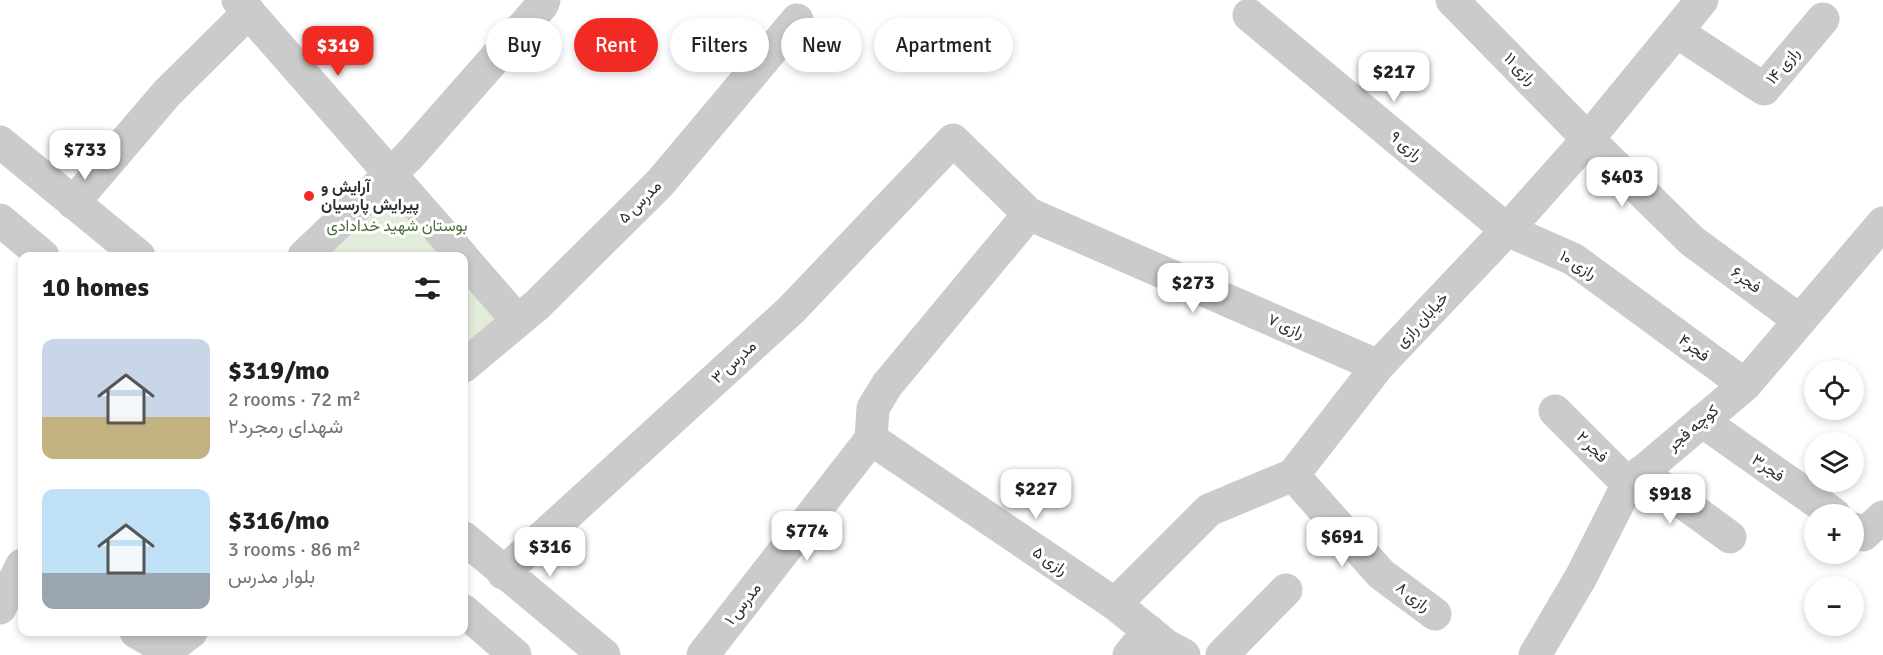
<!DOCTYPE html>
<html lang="en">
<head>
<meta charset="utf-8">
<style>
  :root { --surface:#fff; --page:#f6f6f6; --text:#202124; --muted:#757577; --accent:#f12b23 }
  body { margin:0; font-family:Signika,Vazirmatn,sans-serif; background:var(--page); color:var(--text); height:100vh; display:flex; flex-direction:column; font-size:22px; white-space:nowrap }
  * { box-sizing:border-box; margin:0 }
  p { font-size:20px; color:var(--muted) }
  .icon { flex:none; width:33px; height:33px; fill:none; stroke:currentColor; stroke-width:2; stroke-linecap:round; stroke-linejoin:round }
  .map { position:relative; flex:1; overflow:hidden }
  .sheet { position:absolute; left:18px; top:252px; width:450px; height:384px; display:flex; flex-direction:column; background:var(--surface); border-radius:12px; box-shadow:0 3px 9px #0003 }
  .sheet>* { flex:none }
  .hud { position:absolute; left:486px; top:18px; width:570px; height:54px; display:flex; gap:12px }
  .fabs { position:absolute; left:1804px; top:360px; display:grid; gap:12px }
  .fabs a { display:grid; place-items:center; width:60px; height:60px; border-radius:50%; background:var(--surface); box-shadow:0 3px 9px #0003; font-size:30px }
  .price { position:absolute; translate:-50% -51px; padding:0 14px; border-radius:12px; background:#fff; color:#222; font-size:20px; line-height:39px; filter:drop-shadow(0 2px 3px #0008) }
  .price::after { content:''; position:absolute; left:50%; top:36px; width:18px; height:14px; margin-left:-9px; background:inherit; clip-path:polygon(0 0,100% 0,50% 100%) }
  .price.on { background:var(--accent); color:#fff }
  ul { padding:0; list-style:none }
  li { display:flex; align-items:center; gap:18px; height:150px; padding:0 24px }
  li span { display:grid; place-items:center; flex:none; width:168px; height:120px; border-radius:12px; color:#555 }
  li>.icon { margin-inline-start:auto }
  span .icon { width:72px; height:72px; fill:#fffc; stroke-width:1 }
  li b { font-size:26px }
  h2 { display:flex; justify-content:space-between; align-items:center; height:72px; padding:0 24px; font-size:26px }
  .tag { padding:0 21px; border-radius:27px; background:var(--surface); box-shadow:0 3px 9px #0003; font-size:21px; line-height:54px }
  .tag.on { background:var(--accent); color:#fff }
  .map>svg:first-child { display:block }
  .green { fill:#e2ecda }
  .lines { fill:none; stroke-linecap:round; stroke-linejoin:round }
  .minor { stroke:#cbcbcb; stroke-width:33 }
  .poi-dot { fill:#f12b23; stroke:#fff; stroke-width:2 }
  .labels { text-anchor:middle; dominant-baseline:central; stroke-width:6; stroke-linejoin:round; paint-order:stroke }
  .street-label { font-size:16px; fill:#2e2e2e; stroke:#fff }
  .poi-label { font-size:16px; font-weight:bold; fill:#2e2e2e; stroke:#fff; text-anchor:start }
  .park-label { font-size:16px; fill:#4b6d38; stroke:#fff }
</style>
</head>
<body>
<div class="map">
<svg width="1883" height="655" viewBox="0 0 1883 655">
  <rect width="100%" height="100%" fill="#fff"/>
  <path class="green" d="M400,179L508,309L464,344V256H323Z"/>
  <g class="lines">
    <path class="minor" d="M238,0L462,256
      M1452,0L1588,139L1692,241L1799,320
      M1249,15L1507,230L1573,259L1745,385
      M1677,32L1764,89L1823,19
      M0,142L139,256
      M73,203L167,93L249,12
      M0,220L43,256
      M304,256L409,156L542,5L544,0
      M464,259L518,321
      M464,366L537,305L660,183L797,20
      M1555,411L1628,484
      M1702,421L1834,514
      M871,439L1115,604L1167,646L1184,655
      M871,439L873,408L887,385L1029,214
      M1641,472L1730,537
      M1293,475L1381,574L1435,614
      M1854,529L1863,535L1883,517
      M464,538L604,655
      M503,573L791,310L953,140L1029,214L1378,366
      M1115,604L1209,510L1293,475L1378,366L1507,230L1588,139L1702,0
      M0,608L22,565
      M464,611L515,655
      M136,632L167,650
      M164,655L167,650L191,632
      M703,655L871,439
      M1129,655L1149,631
      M1222,655L1286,590
      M1535,655L1581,577L1628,484L1745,385L1883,223"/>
  </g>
  <circle class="poi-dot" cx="309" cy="196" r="6"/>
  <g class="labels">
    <g class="street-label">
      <text transform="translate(1783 66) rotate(-50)">رازی ۱۴</text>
      <text transform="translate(1520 69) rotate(46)">رازی ۱۱</text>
      <text transform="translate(1406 146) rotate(40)">رازی ۹</text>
      <text transform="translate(640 202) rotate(-45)">مدرس ۵</text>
      <text transform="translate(1578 265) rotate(31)">رازی ۱۰</text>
      <text transform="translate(1746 280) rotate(36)">فجر۶</text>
      <text transform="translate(1422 320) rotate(-47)">خیابان رازی</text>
      <text transform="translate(1286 326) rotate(24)">رازی ۷</text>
      <text transform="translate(1694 348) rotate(37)">فجر۴</text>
      <text transform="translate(734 362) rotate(-43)">مدرس ۳</text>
      <text transform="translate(1693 428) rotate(-40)">کوچه فجر</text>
      <text transform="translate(1592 447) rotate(45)">فجر ۲</text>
      <text transform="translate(1768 468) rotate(35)">فجر۳</text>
      <text transform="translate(1050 561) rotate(34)">رازی ۵</text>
      <text transform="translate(1413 597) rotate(37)">رازی ۸</text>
      <text transform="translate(743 604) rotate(-52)">مدرس ۱</text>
    </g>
    <g class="poi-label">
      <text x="321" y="187">آرایش و<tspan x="321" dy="18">پیرایش پارسیان</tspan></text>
    </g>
    <g class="park-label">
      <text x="397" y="226">بوستان شهید خدادادی</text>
    </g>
  </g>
</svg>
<div class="fabs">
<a><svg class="icon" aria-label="locate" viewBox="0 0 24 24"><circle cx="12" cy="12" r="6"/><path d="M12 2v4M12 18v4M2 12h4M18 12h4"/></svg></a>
<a><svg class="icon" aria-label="layers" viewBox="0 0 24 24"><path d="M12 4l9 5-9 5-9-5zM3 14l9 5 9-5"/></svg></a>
<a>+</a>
<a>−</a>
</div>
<b class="price on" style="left:338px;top:77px">$319</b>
<b class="price" style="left:1394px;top:103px">$217</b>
<b class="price" style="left:85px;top:181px">$733</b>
<b class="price" style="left:1622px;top:208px">$403</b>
<b class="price" style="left:1193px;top:314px">$273</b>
<b class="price" style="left:1036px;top:520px">$227</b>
<b class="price" style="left:1670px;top:525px">$918</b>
<b class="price" style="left:807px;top:562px">$774</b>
<b class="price" style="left:1342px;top:568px">$691</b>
<b class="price" style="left:550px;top:578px">$316</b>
<div class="hud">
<a class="tag">Buy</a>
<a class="tag on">Rent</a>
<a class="tag">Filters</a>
<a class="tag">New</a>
<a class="tag">Apartment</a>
</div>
<section class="sheet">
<h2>10 homes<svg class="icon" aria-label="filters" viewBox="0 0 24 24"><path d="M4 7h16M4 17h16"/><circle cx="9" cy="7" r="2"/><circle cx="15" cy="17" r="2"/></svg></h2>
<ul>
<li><span style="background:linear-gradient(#c9d6e8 65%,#c2b280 0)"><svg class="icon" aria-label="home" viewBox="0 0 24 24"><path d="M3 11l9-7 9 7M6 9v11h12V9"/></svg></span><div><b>$319/mo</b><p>2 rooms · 72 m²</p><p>شهدای رمجرد۲</p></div></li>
<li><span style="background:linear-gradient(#bfe0f5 70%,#9aa5b1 0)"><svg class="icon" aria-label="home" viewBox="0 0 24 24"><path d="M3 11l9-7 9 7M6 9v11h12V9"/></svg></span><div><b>$316/mo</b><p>3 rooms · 86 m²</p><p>بلوار مدرس</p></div></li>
</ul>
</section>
</div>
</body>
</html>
